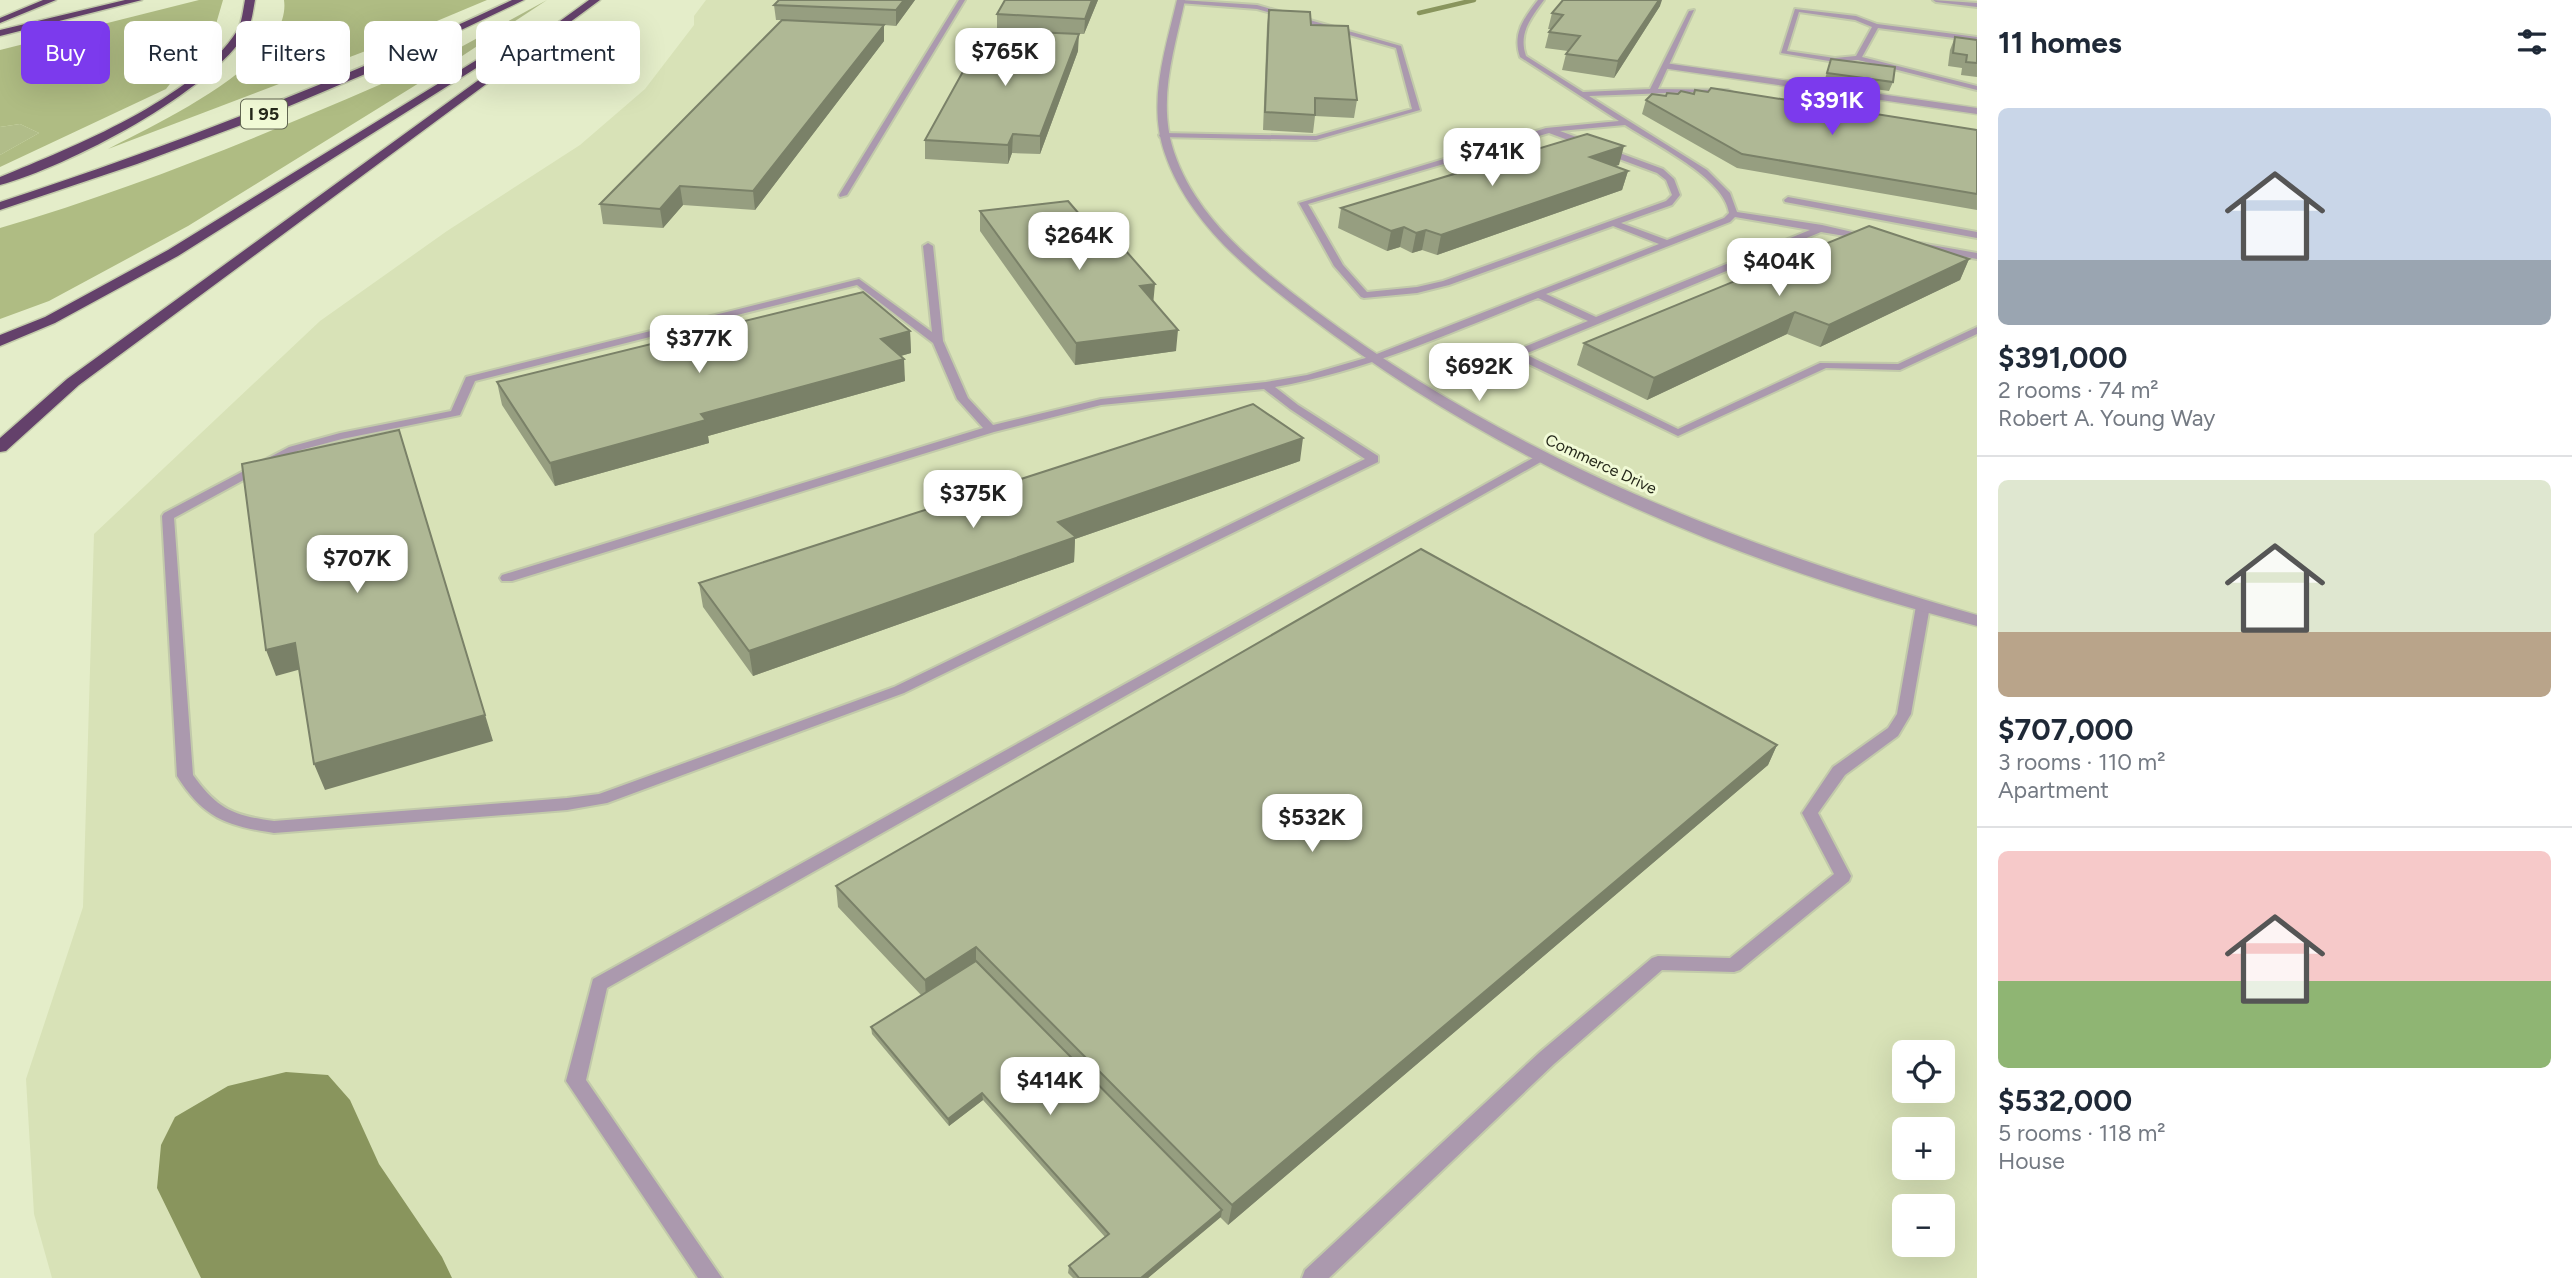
<!DOCTYPE html>
<html lang="en">
<head>
<meta charset="utf-8">
<style>
  :root { --surface:#fff; --page:#f2f2f3; --text:#1f2937; --muted:#747a83; --line:#e0e1e3; --accent:#7c3aed }
  body { margin:0; font-family:Figtree,sans-serif; background:var(--page); color:var(--text); height:100vh; display:flex; flex-direction:column; font-size:26px; white-space:nowrap }
  * { box-sizing:border-box; margin:0 }
  p { font-size:23px; color:var(--muted) }
  .icon { flex:none; width:38px; height:38px; fill:none; stroke:currentColor; stroke-width:2; stroke-linecap:round; stroke-linejoin:round }
  .map { position:relative; flex:1; overflow:hidden }
  .sheet { display:flex; flex-direction:column; background:var(--surface); width:595px }
  .sheet>* { flex:none }
  .guide { position:absolute; left:21px; top:21px; width:665px; height:63px; display:flex; gap:14px }
  .buttons { position:absolute; left:1892px; top:1040px; display:grid; gap:14px }
  .buttons a { display:grid; place-items:center; width:63px; height:63px; border-radius:10px; background:var(--surface); box-shadow:0 7px 28px #0002; font-size:35px }
  .price { position:absolute; translate:-50% -60px; padding:0 16px; border-radius:14px; background:#fff; color:#222; font-size:23px; line-height:46px; filter:drop-shadow(0 2px 4px #0008) }
  .price::after { content:''; position:absolute; left:50%; top:42px; width:21px; height:16px; margin-left:-10px; background:inherit; clip-path:polygon(0 0,100% 0,50% 100%) }
  .price.selected { background:var(--accent); color:#fff }
  ul { padding:0; list-style:none }
  li { display:grid; align-content:center; gap:14px; height:371px; padding:0 21px }
  li+li { border-top:2px solid var(--line) }
  li span { display:grid; place-items:center; height:217px; border-radius:10px; color:#555 }
  li>.icon { margin-inline-start:auto }
  span .icon { width:126px; height:126px; fill:#fffc; stroke-width:1 }
  li b { font-size:30px }
  h2 { display:flex; justify-content:space-between; align-items:center; height:84px; padding:0 21px; font-size:30px }
  .pill { padding:0 24px; border-radius:10px; background:var(--surface); box-shadow:0 7px 28px #0002; font-size:24px; line-height:63px }
  .pill.selected { background:var(--accent); color:#fff }
  main { display:flex; flex:1; min-height:0 }
  .map>svg:first-child { display:block }
  .built { fill:#d8e2b7; fill-rule:evenodd }
  .green { fill:#b1bd89 }
  .forest { fill:#afbc83 }
  .water { fill:#89955d }
  .lines { fill:none; stroke-linecap:round; stroke-linejoin:round }
  .stream { stroke:#89955d; stroke-width:4.5 }
  .service-casing { stroke:#c2caaa; stroke-width:4 }
  .minor-casing { stroke:#c2caaa; stroke-width:3 }
  .motorway-casing { stroke:#c2caaa; stroke-width:3 }
  .service { fill:#ab99ae; fill-rule:evenodd }
  .minor { fill:#ab99ae; fill-rule:evenodd }
  .motorway { fill:#64416b; fill-rule:evenodd }
  .wall { fill:#969e80 }
  .shaded-wall { fill:#7a8168 }
  .building { fill:#afb895; stroke:#7a8168; stroke-width:2 }
  .labels { text-anchor:middle; dominant-baseline:central; stroke-width:6; stroke-linejoin:round; paint-order:stroke }
  .far-street-label { font-size:16px; fill:#25281a; stroke:#f1fad6 }
  .shield { fill:#f1fad6; stroke:#626752; stroke-width:2 }
  .shield-label { font-size:18px; font-weight:bold; fill:#25281a }
</style>
</head>
<body>
<main>
<div class="map">
<svg width="1977" height="1278" viewBox="0 0 1977 1278">
  <rect width="100%" height="100%" fill="#e4edc9"/>
  <path class="built" d="M706,0H1977V1278H52L34,1214L26,1079L83,907L94,534L320,321L447,231L580,145L645,89L694,25V16ZM1904,1052H1942V1090H1904ZM1904,1129H1942V1167H1904ZM1904,1206H1942V1244H1904Z"/>
  <path class="green" d="M547,0L453,62L439,59Z
    M20,124L39,133L0,155V127Z"/>
  <path class="forest" d="M199,0H223L216,24L166,89L0,167V155L39,133L20,124L0,127V50Z
    M284,0H487L363,52L108,149C153,125 293,62 284,0Z
    M439,59L453,62L188,226L49,301L0,319V228C150,184 295,122 439,59Z"/>
  <path class="water" d="M286,1072L328,1075L350,1100L379,1164L442,1257L452,1278H201L157,1188L161,1145L175,1117L228,1086Z"/>
  <g class="lines">
    <path class="stream" d="M1419,13L1474,0"/>
    <g class="service-casing">
      <path id="service" d="M959,0H965L847,195L840,197L839,195Z
        M1181,0L1257,5L1401,46L1420,110L1316,140L1160,137L1159,135L1163,133L1316,136L1412,109L1396,48L1257,9L1179,3Z
        M1538,0H1544C1531,18 1518,33 1526,56L1583,92L1650,89L1689,11L1694,10L1658,89L1728,90L1732,92L1731,94L1694,92L1589,96L1707,170L1730,193L1737,212L1822,225L1874,237L1869,240L1821,232L1525,354L1678,429L1820,363L1898,364L1977,327V334L1900,370L1826,368L1678,436L1512,356V352L1588,321L1538,298C1452,332 1367,371 1275,387L1298,405L1378,456V462L904,693L607,803L567,810L274,833C227,826 203,818 177,776L162,516L164,513L289,447L340,433L451,411L466,377L859,279L932,332L923,246L928,243L933,246L943,341L968,398L993,425L1101,399L1266,382L1307,375L1369,357L1659,244L1613,226L1449,285L1417,293L1364,298L1361,297L1334,266L1299,203L1546,128L1619,121L1520,57C1512,34 1524,18 1538,0ZM1625,125C1654,144 1725,178 1729,213L1724,218L1667,240L1621,223L1672,205L1680,195L1674,179L1663,169L1560,131ZM1549,133L1657,173L1666,180L1672,195L1666,201L1443,281L1417,287L1367,292L1343,265L1308,204ZM1735,217L1810,230L1596,317L1546,294L1730,222ZM857,285L933,343L957,399L983,428L502,575L500,578L502,581H512L994,432L1101,405L1264,389L1290,409L1365,459L894,687L599,794L567,798L274,821C234,816 217,809 193,775L174,518L297,451L342,439L460,415L475,381Z
        M1933,0L1977,3V7L1936,2Z
        M1795,9L1856,16L1877,24L1977,37V41L1878,28L1862,57L1977,86V90L1858,60L1835,62L1781,53ZM1799,12L1855,20L1872,27L1856,56L1835,58L1787,51Z
        M1788,197L1977,232V238L1785,202L1784,200Z
        M1920,243L1977,253V259L1917,248L1915,246Z
        M1542,453L1548,457L1546,459L607,988L586,1080L722,1278H698L566,1081L593,979Z
        M1923,602L1930,606L1911,714L1898,736L1845,775L1818,813L1851,876L1849,881L1740,970L1734,972L1662,970L1554,1064L1329,1278H1302L1305,1270L1540,1052L1652,958L1658,956L1730,958L1834,874L1802,813L1833,767L1888,728L1897,714L1916,606Z"/>
    </g>
    <g class="minor-casing">
      <path id="minor" d="M1177,0H1185C1174,51 1157,101 1174,152C1197,221 1261,269 1316,311C1514,459 1742,547 1977,615V626C1739,565 1504,466 1308,316C1251,273 1189,224 1165,154C1147,103 1165,51 1177,0Z
        M1665,63L1977,108V114L1662,68Z"/>
    </g>
    <g class="motorway-casing">
      <path id="motorway" d="M43,0H56L0,23V18Z
        M125,0H142L0,36V30Z
        M245,0H255C253,10 252,23 247,31C212,92 67,167 0,185V177C73,147 194,99 237,31C242,23 243,10 245,0Z
        M512,0H524L396,61L268,115L137,164L0,210V202C175,145 345,78 512,0Z
        M589,0H600L79,385L6,451L0,452V438L67,379Z
        M535,24L543,26L178,256L55,323L0,346V335L45,317L168,250Z"/>
    </g>
    <use href="#service" class="service"/>
    <use href="#minor" class="minor"/>
    <use href="#motorway" class="motorway"/>
  </g>
  <path class="wall" d="M915,0L896,26L884,25V41L755,210L683,205L663,228L603,224L600,204L782,20H776L774,5Z
    M1005,0H1098L1084,34L997,30V14Z
    M1660,6L1614,78L1562,70L1566,54L1568,51L1545,48L1549,32L1551,29H1548L1552,13Z
    M1269,10L1311,25L1357,100L1354,118L1315,116L1313,133L1263,130L1267,26Z
    M1955,37L1977,40V77L1961,75L1962,68L1948,66L1950,50Z
    M1078,51L1040,154L1012,153L1008,164L925,159V140Z
    M1831,59L1893,82L1889,91L1824,82Z
    M1694,93L1977,130V210L1737,168L1642,114L1646,100L1678,94Z
    M1619,165L1614,166L1628,171L1622,190L1437,255L1422,250L1412,253L1400,247L1387,251L1338,228L1341,208Z
    M980,211L1154,302L1176,351L1075,365L980,231Z
    M1969,259L1960,280L1820,347L1787,334L1647,400L1577,365L1584,343Z
    M910,331L911,353L901,356L905,381L708,436L709,443L555,486L502,405L497,382Z
    M1300,461L1075,539L1074,562L753,676L703,607L699,583Z
    M1777,745L1768,765L1228,1225L1220,1217L1148,1278H1073L1068,1273L1069,1266L1105,1237L983,1100L949,1126L872,1034L871,1027L921,995L838,907L836,886Z"/>
  <path class="shaded-wall" d="M904,0H915L896,26V10Z
    M1092,0H1098L1084,34L1085,19Z
    M1659,0H1662L1660,6L1614,78L1618,61Z
    M884,25V41L755,210L753,191Z
    M1079,34L1078,51L1040,154V136Z
    M1013,134L1012,153L1008,164V145Z
    M1624,146L1619,165L1585,176L1590,157Z
    M1628,171L1622,190L1437,255L1441,235Z
    M680,186L683,205L663,228L660,209Z
    M1404,227L1400,247L1387,251L1391,231Z
    M1426,230L1422,250L1412,253L1416,233Z
    M1969,259L1960,280L1820,347L1829,325Z
    M1155,284L1153,305L1140,286Z
    M1795,312L1787,334L1647,400L1654,378Z
    M1178,330L1176,351L1075,365L1076,343Z
    M910,331L911,353L882,361L881,339Z
    M904,359L905,381L708,436L709,443L555,486L550,463L701,414Z
    M399,430L493,741L325,790L314,764Z
    M1303,438L1300,461L1075,539L1074,562L753,676L749,651L1058,522Z
    M295,643L305,668L276,676L266,650Z
    M1777,745L1768,765L1228,1225L1232,1205Z
    M976,947V967L926,1000L925,980Z
    M982,1093L983,1100L949,1126L948,1119Z
    M1222,1210L1221,1217L1148,1278H1141Z"/>
  <path class="building" d="M779,0H904L896,10L774,5Z
    M1005,0H1092L1085,19L997,14Z
    M1563,0H1659L1618,61L1566,54L1580,36L1549,32L1563,15L1552,13Z
    M1269,10L1310,12L1311,25L1348,26L1357,100L1315,98V115L1265,112Z
    M782,20L884,25L753,191L680,186L660,209L600,204Z
    M986,30L1079,34L1040,136L1013,134L1008,145L925,140Z
    M1955,37L1977,40V63L1966,62L1967,55L1953,53Z
    M1831,59L1895,67L1893,82L1827,73Z
    M1711,88L1977,130V194L1742,154L1646,100L1652,94L1666,96L1667,93L1678,94L1681,91L1694,94L1695,90L1708,92Z
    M1587,134L1624,146L1590,157L1628,171L1441,235L1426,230L1416,233L1404,227L1391,231L1341,208Z
    M1068,201L1098,236L1111,234L1155,284L1140,286L1178,330L1076,343L980,211Z
    M1869,226L1969,259L1829,325L1795,312L1654,378L1584,343Z
    M863,292L910,331L881,339L904,359L701,414L706,420L550,463L497,382Z
    M1253,404L1303,438L1058,522L1076,537L749,651L699,583Z
    M399,430L485,715L314,764L295,643L266,650L242,464Z
    M1421,549L1777,745L1232,1205L976,947L925,980L836,886Z
    M976,961L1222,1210L1141,1278H1079L1069,1266L1109,1234L982,1093L948,1119L871,1027Z"/>
  <g class="labels">
    <g class="far-street-label">
      <text transform="translate(1601 464) rotate(25)">Commerce Drive</text>
    </g>
    <rect class="shield" x="241" y="99.5" width="46" height="29" rx="5"/>
    <g class="shield-label">
      <text x="264" y="114">I 95</text>
    </g>
  </g>
</svg>
<div class="buttons">
<a><svg class="icon" aria-label="locate" viewBox="0 0 24 24"><circle cx="12" cy="12" r="6"/><path d="M12 2v4M12 18v4M2 12h4M18 12h4"/></svg></a>
<a>+</a>
<a>−</a>
</div>
<b class="price" style="left:1005px;top:88px">$765K</b>
<b class="price selected" style="left:1832px;top:137px">$391K</b>
<b class="price" style="left:1492px;top:188px">$741K</b>
<b class="price" style="left:1079px;top:272px">$264K</b>
<b class="price" style="left:1779px;top:298px">$404K</b>
<b class="price" style="left:699px;top:375px">$377K</b>
<b class="price" style="left:1479px;top:403px">$692K</b>
<b class="price" style="left:973px;top:530px">$375K</b>
<b class="price" style="left:357px;top:595px">$707K</b>
<b class="price" style="left:1312px;top:854px">$532K</b>
<b class="price" style="left:1050px;top:1117px">$414K</b>
<div class="guide">
<a class="pill selected">Buy</a>
<a class="pill">Rent</a>
<a class="pill">Filters</a>
<a class="pill">New</a>
<a class="pill">Apartment</a>
</div>
</div>
<section class="sheet">
<h2>11 homes<svg class="icon" aria-label="filters" viewBox="0 0 24 24"><path d="M4 7h16M4 17h16"/><circle cx="9" cy="7" r="2"/><circle cx="15" cy="17" r="2"/></svg></h2>
<ul>
<li><span style="background:linear-gradient(#c9d6e8 70%,#9aa5b1 0)"><svg class="icon" aria-label="home" viewBox="0 0 24 24"><path d="M3 11l9-7 9 7M6 9v11h12V9"/></svg></span><div><b>$391,000</b><p>2 rooms · 74 m²</p><p>Robert A. Young Way</p></div></li>
<li><span style="background:linear-gradient(#dfe7d0 70%,#b9a48a 0)"><svg class="icon" aria-label="home" viewBox="0 0 24 24"><path d="M3 11l9-7 9 7M6 9v11h12V9"/></svg></span><div><b>$707,000</b><p>3 rooms · 110 m²</p><p>Apartment</p></div></li>
<li><span style="background:linear-gradient(#f6c9c9 60%,#8fb573 0)"><svg class="icon" aria-label="home" viewBox="0 0 24 24"><path d="M3 11l9-7 9 7M6 9v11h12V9"/></svg></span><div><b>$532,000</b><p>5 rooms · 118 m²</p><p>House</p></div></li>
</ul>
</section>
</main>
</body>
</html>
